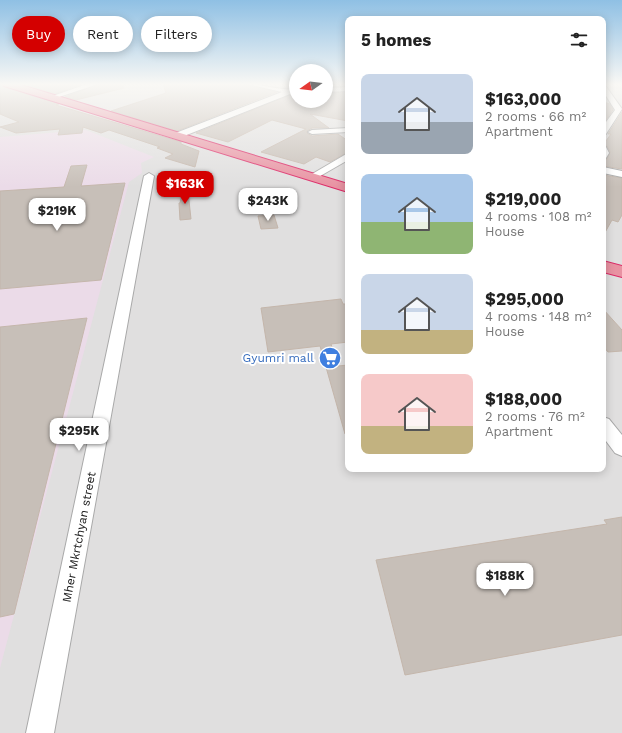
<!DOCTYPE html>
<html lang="en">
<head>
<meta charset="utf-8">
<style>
  :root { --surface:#fff; --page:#f2f2f2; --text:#222; --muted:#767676; --accent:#d40000 }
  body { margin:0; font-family:"Work Sans",sans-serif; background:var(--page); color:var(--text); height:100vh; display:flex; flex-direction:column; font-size:15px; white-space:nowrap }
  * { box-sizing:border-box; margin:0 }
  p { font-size:13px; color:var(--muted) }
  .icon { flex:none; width:22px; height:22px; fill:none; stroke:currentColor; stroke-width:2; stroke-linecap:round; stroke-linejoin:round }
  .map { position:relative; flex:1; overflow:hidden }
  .side { position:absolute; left:345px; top:16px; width:261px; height:456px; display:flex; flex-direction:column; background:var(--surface); border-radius:8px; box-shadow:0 2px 10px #0003 }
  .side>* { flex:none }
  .banner { position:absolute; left:12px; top:16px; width:273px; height:36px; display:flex; gap:8px }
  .needle { width:26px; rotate:256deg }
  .tools { position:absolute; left:289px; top:64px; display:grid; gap:8px }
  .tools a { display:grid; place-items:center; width:44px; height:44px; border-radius:50%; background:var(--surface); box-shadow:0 2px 10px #0003; font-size:20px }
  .price { position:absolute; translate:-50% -34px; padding:0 9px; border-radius:8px; background:#fff; color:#222; font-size:13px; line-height:26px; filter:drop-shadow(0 1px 2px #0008) }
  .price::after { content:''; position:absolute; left:50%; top:24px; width:12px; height:9px; margin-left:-6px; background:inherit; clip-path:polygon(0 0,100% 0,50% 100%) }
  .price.active { background:var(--accent); color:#fff }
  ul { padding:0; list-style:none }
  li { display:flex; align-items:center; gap:12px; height:100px; padding:0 16px }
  li span { display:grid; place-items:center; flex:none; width:112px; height:80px; border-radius:8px; color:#555 }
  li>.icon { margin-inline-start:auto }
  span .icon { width:48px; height:48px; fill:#fffc; stroke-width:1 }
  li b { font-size:17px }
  h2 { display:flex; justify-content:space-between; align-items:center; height:48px; padding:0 16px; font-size:17px }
  .pill { padding:0 14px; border-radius:18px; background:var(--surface); box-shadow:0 2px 10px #0003; font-size:14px; line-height:36px }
  .pill.active { background:var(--accent); color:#fff }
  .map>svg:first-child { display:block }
  .residential { fill:#e0dfdf }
  .industrial { fill:#ebdbe8 }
  .building { fill:#c7bfb8; stroke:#c4b6ab }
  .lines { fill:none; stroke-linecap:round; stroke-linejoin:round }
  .minor-casing { stroke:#a9a9a9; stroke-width:2 }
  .highway-casing { stroke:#dc2a67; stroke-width:2 }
  .minor { fill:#fff; fill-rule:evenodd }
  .highway { fill:#e892a2; fill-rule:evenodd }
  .labels { text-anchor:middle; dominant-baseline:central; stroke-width:4; stroke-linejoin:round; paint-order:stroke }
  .shop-label { font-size:12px; fill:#366cbe; stroke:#fff; text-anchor:end }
  .street-label { font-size:12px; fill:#222; stroke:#fff }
</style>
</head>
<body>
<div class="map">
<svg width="622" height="733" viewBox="0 0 622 733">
  <rect width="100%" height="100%" fill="#f2efe9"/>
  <path class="residential" d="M0,84H296V101H326V84H348V469H603V84H622V733H0Z"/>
  <path class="industrial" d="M86,130L154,157L141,163L142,173L129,182L0,668V137Z"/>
  <path class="building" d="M0,84L4,87L59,104L56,105L181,142V144L199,151L195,167L165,158L173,154L157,148L160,147L109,130L101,133L83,127L82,133L58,135L60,129L16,133L0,127L19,122L0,114Z
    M24,84H82L55,94Z
    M99,84H123L124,88L76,100L65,97Z
    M163,84H246L277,92L177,131L111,111L166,93Z
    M348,92V121L310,114L329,128H312L307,131V133L312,136L338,134L348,141V152L330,162L316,157L304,164L261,152L306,129L272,120L228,142L196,133L290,95H296V101H306L312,106L326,101L330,98L328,93Z
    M603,102L610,104L613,110L603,124Z
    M622,112V169L603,166V160L607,159L610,152L607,146L603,145L611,134H608Z
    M87,165L81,186L125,183L101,280L0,289V191L64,187L71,166Z
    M603,175L622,178V215L618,222L612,220L603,236Z
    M185,182H187L191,219L180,220L179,203H180Z
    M274,215L278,228L261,229L258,216Z
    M341,299L343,304H348V342L331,344L338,366L348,365V433L345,434L320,346L268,352L261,308Z
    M603,309L622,330V351L608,352L603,346Z
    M87,318L14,614L0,617V327Z
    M622,517V635L405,675L376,560L607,524L604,520Z"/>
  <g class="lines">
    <g class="minor-casing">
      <path id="minor" d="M87,84H98L53,99L47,98Z
        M247,84C263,84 281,91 296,89V93L290,94L179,138H173L172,136L173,134L282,92Z
        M603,84L605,85L622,109L606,134H603V126L615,110L603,91Z
        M348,87V91L326,92V88Z
        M348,128V132L312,134L308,132L312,130Z
        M603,146L606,147L609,153L606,158L603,159Z
        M348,153V160L315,179L312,180L307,177Z
        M603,167L622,171V177L603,173Z
        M149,173L154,176L54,733H26L144,176Z
        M603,417L609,419L622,435V456L615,453L603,437Z"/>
    </g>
    <g class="highway-casing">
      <path id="highway" d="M3,84H18L348,184V192L4,86Z
        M603,261L622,266V277L603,272Z"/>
    </g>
    <use href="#minor" class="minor"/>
    <use href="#highway" class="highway"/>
  </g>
  <linearGradient id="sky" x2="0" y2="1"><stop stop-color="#8fc0e4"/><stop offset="0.45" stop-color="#f9f8f5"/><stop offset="1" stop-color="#f9f8f5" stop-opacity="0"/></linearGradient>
  <rect width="622" height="187" fill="url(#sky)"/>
  <defs>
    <g id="supermarket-disc" transform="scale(1.15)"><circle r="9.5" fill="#3f7fe0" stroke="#fff"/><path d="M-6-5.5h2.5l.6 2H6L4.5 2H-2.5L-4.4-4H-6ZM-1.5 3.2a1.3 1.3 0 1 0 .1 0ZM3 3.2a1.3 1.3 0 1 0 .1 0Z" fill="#fff"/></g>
  </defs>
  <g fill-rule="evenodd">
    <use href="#supermarket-disc" x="330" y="358"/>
  </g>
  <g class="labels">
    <g class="shop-label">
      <text x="314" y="358">Gyumri mall</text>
    </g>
    <g class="street-label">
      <text transform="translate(79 537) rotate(-79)">Mher Mkrtchyan street</text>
    </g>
  </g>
</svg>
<div class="tools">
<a><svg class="needle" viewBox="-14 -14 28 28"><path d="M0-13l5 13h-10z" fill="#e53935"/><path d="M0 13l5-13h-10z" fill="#767676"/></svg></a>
</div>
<b class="price active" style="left:185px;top:205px">$163K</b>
<b class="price" style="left:268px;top:222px">$243K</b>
<b class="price" style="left:57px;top:232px">$219K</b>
<b class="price" style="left:79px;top:452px">$295K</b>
<b class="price" style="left:505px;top:597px">$188K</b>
<div class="banner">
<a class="pill active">Buy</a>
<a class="pill">Rent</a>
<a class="pill">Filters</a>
</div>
<section class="side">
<h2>5 homes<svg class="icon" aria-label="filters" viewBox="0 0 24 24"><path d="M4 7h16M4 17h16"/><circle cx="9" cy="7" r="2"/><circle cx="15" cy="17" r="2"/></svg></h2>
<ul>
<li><span style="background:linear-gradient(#c9d6e8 60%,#9aa5b1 0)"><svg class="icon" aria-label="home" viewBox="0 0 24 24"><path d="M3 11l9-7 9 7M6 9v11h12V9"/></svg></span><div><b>$163,000</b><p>2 rooms · 66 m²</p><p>Apartment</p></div></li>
<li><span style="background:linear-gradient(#a9c7e8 60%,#8fb573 0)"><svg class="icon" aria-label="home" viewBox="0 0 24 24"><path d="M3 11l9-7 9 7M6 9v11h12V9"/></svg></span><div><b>$219,000</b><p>4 rooms · 108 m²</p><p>House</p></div></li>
<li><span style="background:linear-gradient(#c9d6e8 70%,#c2b280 0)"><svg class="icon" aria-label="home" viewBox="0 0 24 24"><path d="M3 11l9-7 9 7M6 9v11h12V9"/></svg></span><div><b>$295,000</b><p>4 rooms · 148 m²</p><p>House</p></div></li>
<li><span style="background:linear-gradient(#f6c9c9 65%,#c2b280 0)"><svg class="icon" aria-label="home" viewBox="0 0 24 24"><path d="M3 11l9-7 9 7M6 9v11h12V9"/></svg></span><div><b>$188,000</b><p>2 rooms · 76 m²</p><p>Apartment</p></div></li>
</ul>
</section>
</div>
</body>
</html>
